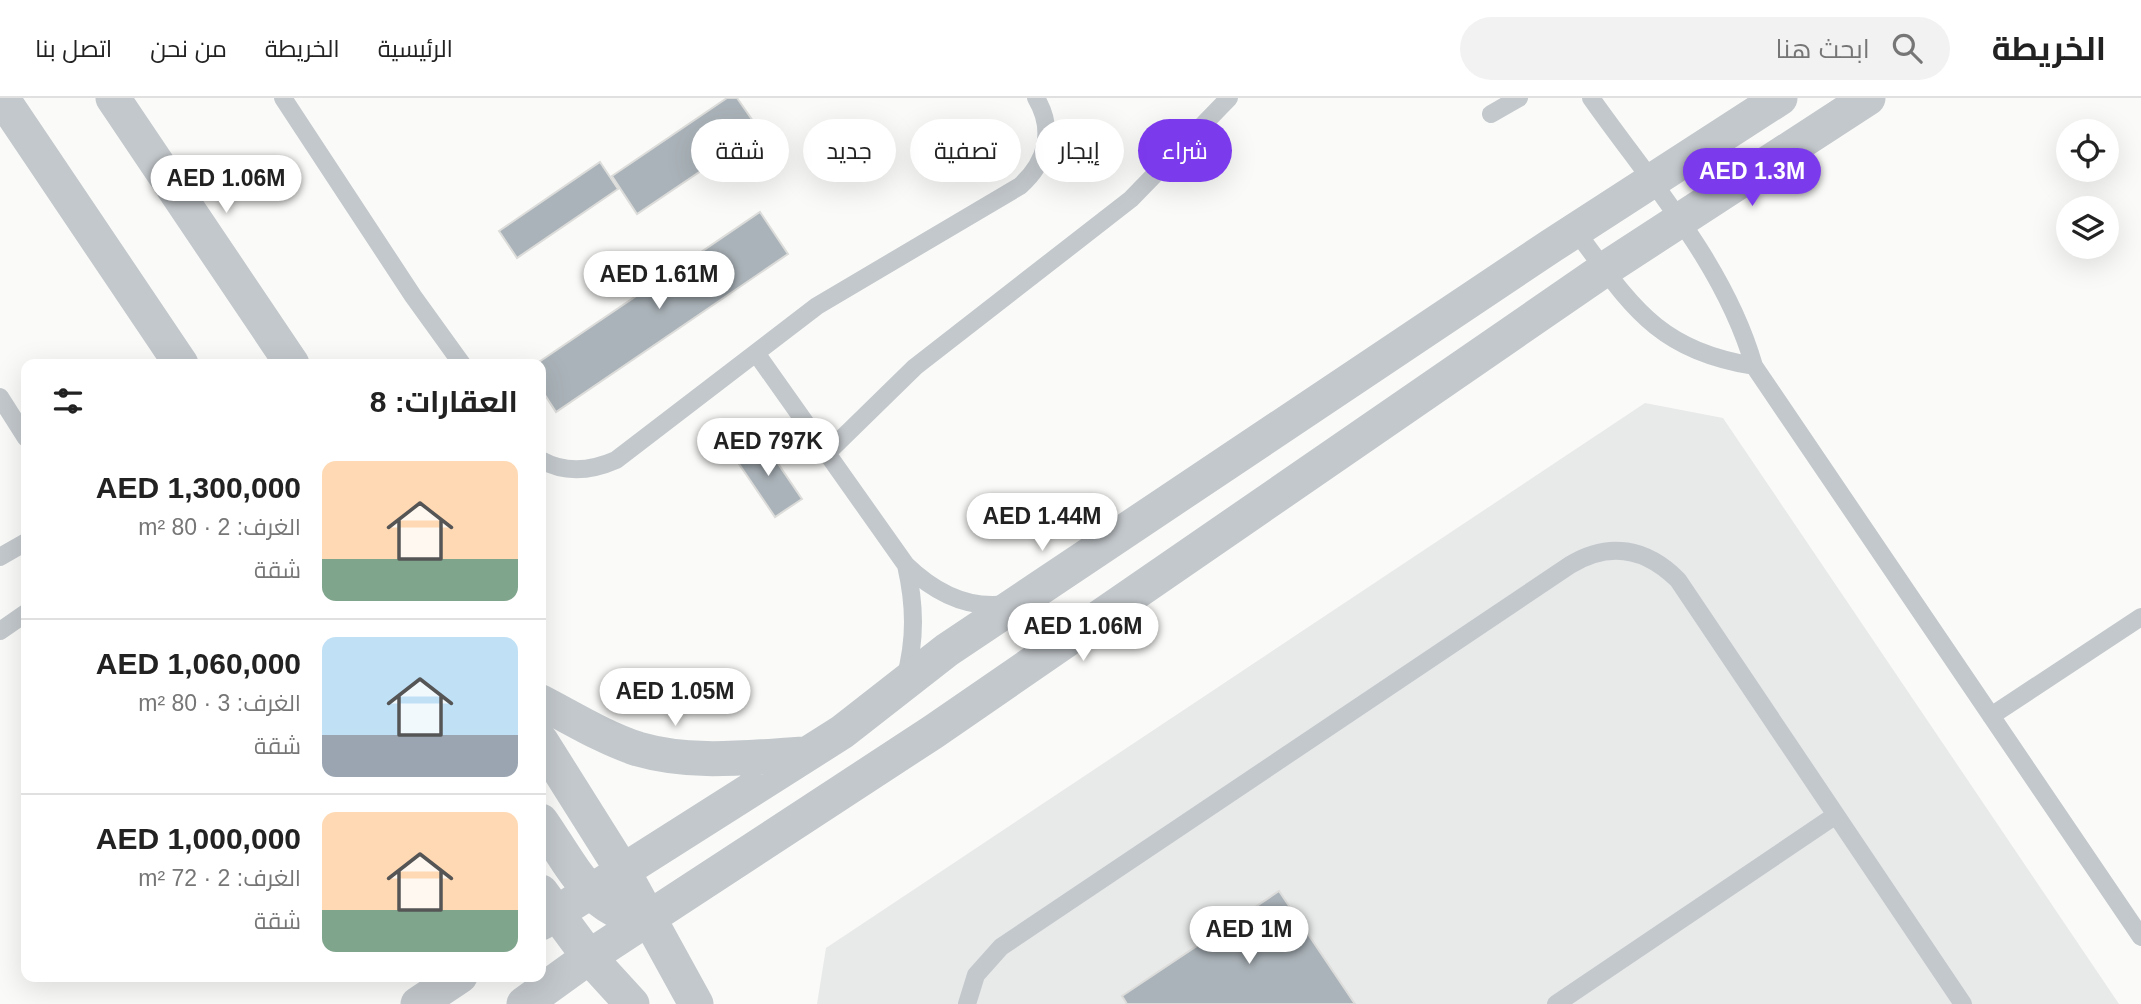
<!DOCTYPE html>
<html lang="ar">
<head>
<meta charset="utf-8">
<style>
  :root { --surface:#fff; --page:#f2f2f2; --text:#222; --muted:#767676; --line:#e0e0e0; --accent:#7c3aed }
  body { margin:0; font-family:Arial,Cairo,sans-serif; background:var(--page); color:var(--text); direction:rtl; height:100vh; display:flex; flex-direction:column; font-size:26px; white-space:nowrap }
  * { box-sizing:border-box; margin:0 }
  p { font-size:23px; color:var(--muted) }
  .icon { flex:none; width:38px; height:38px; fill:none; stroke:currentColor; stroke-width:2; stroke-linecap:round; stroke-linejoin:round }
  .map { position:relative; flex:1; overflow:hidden; direction:ltr }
  .details { position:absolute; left:21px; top:261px; width:525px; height:623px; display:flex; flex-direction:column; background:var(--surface); border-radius:14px; box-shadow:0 7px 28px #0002; direction:rtl }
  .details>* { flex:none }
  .top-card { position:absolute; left:567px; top:21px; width:665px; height:63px; direction:rtl; display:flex; gap:14px }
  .controls { position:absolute; left:2056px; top:21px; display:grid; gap:14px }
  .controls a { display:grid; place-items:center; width:63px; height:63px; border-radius:50%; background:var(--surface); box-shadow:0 7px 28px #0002; font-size:35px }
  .price { position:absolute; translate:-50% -60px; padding:0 16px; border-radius:24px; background:#fff; color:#222; font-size:23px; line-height:46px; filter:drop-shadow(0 2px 4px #0008) }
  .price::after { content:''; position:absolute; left:50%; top:42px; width:21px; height:16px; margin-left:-10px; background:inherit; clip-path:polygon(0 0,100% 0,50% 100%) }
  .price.selected { background:var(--accent); color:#fff }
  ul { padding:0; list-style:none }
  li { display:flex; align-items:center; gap:21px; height:175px; padding:0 28px }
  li+li { border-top:2px solid var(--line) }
  li span { display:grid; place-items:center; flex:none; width:196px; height:140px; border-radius:14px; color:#555 }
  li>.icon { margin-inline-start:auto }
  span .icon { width:84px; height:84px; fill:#fffc; stroke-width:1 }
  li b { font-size:30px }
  h2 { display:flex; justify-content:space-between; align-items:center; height:84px; padding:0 28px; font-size:30px }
  .pill { padding:0 24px; border-radius:32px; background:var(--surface); box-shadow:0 7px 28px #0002; font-size:24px; line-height:63px }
  .pill.selected { background:var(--accent); color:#fff }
  header { display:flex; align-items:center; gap:42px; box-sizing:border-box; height:98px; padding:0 35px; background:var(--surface); border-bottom:2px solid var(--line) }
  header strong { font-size:33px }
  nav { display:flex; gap:38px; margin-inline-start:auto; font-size:24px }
  .search { width:490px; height:63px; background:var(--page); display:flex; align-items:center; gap:18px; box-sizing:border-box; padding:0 24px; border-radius:38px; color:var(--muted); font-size:26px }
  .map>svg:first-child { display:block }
  .built { fill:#e8e9e9 }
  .building { fill:#aab3b9; stroke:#dcdcda; stroke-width:2 }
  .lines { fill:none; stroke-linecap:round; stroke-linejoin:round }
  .service { stroke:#c3c8cc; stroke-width:18 }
  .minor { stroke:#c3c8cc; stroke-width:35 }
</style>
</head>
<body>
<header>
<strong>الخريطة</strong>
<div class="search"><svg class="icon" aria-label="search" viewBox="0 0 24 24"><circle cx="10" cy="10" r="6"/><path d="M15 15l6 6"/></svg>ابحث هنا</div>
<nav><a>الرئيسية</a><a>الخريطة</a><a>من نحن</a><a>اتصل بنا</a></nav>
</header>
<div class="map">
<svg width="2141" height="906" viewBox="0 0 2141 906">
  <rect width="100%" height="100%" fill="#fafaf8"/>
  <path class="built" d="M1645,305L1723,320L2119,906H817L826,850Z"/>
  <path class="building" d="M727,0H737L760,33L637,116L612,78Z
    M600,64L618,91L517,160L499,133Z
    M760,114L788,156L556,314L541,291V266H536Z
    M762,342L802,401L775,419L735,360Z
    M1279,793L1355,906H1127L1122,898Z"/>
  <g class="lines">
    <path class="service" d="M283,0L413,198L462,266
      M1591,0C1651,85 1725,167 1754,268L2141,839
      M1491,16L1519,0
      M1575,132C1632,208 1655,251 1754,268
      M756,255L906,467C934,494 967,512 1007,506
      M0,299L26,340
      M827,355L915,269L1131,101L1229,0
      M541,362C566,376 591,373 616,362L817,208L1020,88C1047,64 1055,32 1036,0
      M0,459L26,444
      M0,533L26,515
      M905,581C916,541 915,507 906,467
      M1991,618L2141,519
      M967,906L976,877L1001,849L1570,467C1609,443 1646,450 1678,482L1963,906
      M1556,906L1836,717"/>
    <path class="minor" d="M2,0L181,266
      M113,0L292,266
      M541,604C572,620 604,640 638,651C693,667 749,659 805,656
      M541,643L624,775L696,906
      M541,723C570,764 593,820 650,820
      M541,794L589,859L632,906
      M541,825L842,634L947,552L1551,148L1780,0
      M418,906L460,878
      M524,906L589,859L933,634L1605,171L1868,0"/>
  </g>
</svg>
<div class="controls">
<a><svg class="icon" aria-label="locate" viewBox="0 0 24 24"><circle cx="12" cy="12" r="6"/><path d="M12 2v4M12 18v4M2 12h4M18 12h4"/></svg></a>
<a><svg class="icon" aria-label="layers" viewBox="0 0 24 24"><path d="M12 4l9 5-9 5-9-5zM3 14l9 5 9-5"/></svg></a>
</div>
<b class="price selected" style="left:1752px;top:110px">AED 1.3M</b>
<b class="price" style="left:226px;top:117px">AED 1.06M</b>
<b class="price" style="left:659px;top:213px">AED 1.61M</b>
<b class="price" style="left:768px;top:380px">AED 797K</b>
<b class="price" style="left:1042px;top:455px">AED 1.44M</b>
<b class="price" style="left:1083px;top:565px">AED 1.06M</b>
<b class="price" style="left:675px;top:630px">AED 1.05M</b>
<b class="price" style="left:1249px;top:868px">AED 1M</b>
<div class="top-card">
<a class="pill selected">شراء</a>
<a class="pill">إيجار</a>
<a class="pill">تصفية</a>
<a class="pill">جديد</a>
<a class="pill">شقة</a>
</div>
<section class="details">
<h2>العقارات: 8<svg class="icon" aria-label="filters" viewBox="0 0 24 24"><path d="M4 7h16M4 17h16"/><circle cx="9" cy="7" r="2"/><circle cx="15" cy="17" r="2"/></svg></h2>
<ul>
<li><span style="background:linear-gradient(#ffd9b3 70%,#7fa58c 0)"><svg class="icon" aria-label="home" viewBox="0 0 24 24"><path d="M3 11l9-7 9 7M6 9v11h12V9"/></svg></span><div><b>AED 1,300,000</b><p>الغرف: 2 · 80 m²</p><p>شقة</p></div></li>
<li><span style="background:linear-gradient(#bfe0f5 70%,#9aa5b1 0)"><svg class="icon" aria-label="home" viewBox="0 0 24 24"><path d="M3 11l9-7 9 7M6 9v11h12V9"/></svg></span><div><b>AED 1,060,000</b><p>الغرف: 3 · 80 m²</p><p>شقة</p></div></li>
<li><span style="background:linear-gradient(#ffd9b3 70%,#7fa58c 0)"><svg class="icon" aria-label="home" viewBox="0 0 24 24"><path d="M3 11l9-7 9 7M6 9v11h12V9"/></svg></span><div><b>AED 1,000,000</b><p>الغرف: 2 · 72 m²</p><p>شقة</p></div></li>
</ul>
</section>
</div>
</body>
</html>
